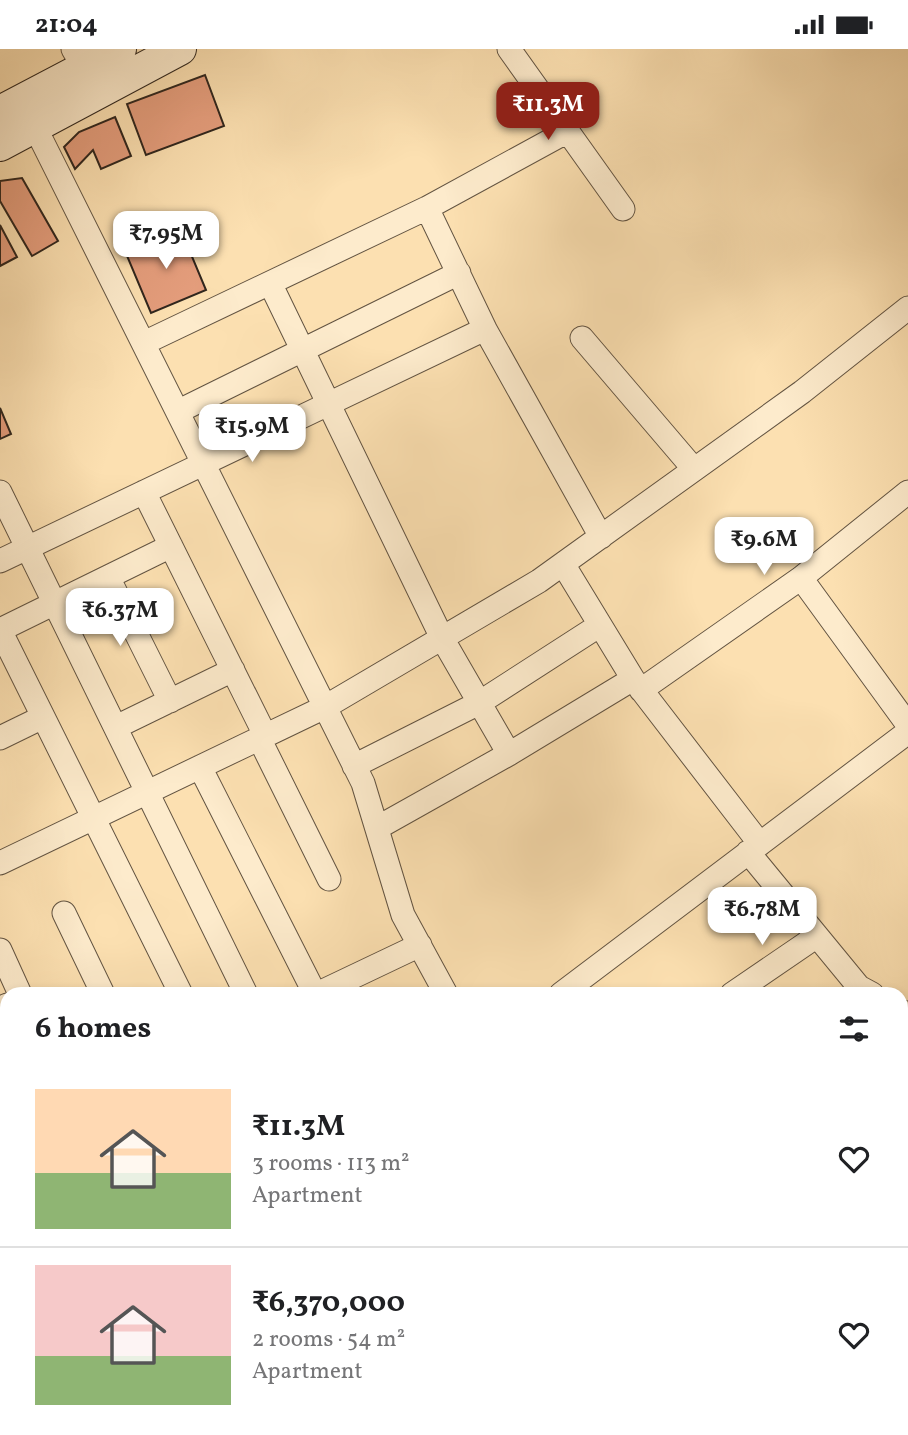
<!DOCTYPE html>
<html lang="en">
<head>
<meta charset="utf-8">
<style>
  :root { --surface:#fff; --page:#f2f2f2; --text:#202124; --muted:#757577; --line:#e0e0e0; --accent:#8f2418 }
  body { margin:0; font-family:Vollkorn,serif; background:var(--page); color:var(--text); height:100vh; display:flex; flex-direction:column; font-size:26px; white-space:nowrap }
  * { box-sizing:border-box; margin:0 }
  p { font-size:23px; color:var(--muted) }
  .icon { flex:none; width:38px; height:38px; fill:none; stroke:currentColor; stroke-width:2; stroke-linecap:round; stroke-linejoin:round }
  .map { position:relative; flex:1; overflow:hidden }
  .panel { position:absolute; left:0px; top:938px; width:908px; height:448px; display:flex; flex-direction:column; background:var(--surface); border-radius:21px 21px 0 0; box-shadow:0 4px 10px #0003 }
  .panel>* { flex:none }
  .price { position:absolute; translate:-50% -60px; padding:0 16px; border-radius:14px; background:#fff; color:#222; font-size:23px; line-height:46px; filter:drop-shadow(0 2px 4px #0008) }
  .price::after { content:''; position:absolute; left:50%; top:42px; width:21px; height:16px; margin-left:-10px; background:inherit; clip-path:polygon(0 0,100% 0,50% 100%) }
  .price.current { background:var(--accent); color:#fff }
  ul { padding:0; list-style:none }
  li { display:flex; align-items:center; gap:21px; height:175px; padding:0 35px }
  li+li { border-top:2px solid var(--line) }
  li span { display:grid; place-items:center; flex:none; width:196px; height:140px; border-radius:0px; color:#555 }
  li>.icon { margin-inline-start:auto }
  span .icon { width:84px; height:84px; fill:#fffc; stroke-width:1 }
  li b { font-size:30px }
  h2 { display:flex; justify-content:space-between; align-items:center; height:84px; padding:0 35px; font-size:30px }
  .status { display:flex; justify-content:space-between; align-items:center; height:49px; padding:0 35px; background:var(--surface); direction:ltr }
  .status svg { height:19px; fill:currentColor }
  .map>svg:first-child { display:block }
  .building { fill:#e49d7c; stroke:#30261d; stroke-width:2 }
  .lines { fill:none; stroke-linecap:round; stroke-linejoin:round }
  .street-casing { stroke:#635442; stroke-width:25 }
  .secondary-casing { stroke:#30261d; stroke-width:34 }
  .street { stroke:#fdebcc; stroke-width:23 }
  .secondary { stroke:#fdebcc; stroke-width:32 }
</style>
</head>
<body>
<div class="status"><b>21:04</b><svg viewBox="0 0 49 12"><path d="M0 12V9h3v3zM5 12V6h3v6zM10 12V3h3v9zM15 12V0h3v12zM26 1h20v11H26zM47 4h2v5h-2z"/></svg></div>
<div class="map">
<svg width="908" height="1386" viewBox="0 0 908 1386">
  <rect width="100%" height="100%" fill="#fce0b1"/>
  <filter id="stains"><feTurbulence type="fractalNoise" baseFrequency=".00286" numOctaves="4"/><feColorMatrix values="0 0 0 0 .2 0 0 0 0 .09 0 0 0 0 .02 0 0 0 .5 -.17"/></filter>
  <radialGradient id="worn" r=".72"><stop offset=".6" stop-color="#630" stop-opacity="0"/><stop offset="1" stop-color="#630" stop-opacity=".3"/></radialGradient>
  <path class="building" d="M205,26L224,77L146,106L127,55Z
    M115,68L131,107L101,120L93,101L75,120L64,98L79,83Z
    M22,129L58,192L32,207L0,152V132Z
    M0,176L17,208L0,217Z
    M180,179L206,241L151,264L125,202Z
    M0,359L11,385L0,390Z"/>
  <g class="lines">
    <g class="street-casing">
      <path id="street" d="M73,0L84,19
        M509,0L623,160
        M28,64L363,734L403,866L446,945
        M427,159L485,280L601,488
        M270,234L442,589L509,705
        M582,289L693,419
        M144,294L427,159L568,82
        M179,362L459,224
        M0,443L246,945
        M144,443L265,686
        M0,512L485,280
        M563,515L633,630L760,795
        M108,528L170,652
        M801,529L908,676
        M0,581L181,945
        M0,581L171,497
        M641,641L801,529L908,443
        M116,678L233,621
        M0,689L43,668
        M259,689L329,830
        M354,717L479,654L600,576
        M200,718L315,945
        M377,779L509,705L633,630
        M748,803L859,938L872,945
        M0,814L325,658L539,532L802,343L908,259
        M64,864L103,945
        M0,901L20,945
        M317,945L420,896
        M561,945L908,683
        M732,945L817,887
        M0,960L7,956
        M901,962L908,966
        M901,985L908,984
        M901,1211L908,1209
        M0,1224L7,1220
        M901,1336L908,1335
        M478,1379L479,1386
        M640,1379L643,1386
        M870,1379L871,1386"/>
    </g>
    <g class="secondary-casing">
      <path id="secondary" d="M0,63L120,0
        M0,96L180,0"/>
    </g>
    <use href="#street" class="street"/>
    <use href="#secondary" class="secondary"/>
  </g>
  <rect width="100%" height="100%" filter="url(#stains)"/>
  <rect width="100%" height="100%" fill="url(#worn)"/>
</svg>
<b class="price current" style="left:548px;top:93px">₹11.3M</b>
<b class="price" style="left:166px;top:222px">₹7.95M</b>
<b class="price" style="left:252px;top:415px">₹15.9M</b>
<b class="price" style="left:764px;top:528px">₹9.6M</b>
<b class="price" style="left:120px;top:599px">₹6.37M</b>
<b class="price" style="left:762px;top:898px">₹6.78M</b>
<section class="panel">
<h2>6 homes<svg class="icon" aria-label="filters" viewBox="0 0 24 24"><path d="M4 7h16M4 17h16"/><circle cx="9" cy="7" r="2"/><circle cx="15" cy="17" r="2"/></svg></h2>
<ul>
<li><span style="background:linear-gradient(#ffd9b3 60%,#8fb573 0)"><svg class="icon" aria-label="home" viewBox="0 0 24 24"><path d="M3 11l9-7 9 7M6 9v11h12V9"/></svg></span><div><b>₹11.3M</b><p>3 rooms · 113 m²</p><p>Apartment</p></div><svg class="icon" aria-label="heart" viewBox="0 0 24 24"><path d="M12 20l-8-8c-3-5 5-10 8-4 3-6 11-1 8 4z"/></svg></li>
<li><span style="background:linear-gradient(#f6c9c9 65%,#8fb573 0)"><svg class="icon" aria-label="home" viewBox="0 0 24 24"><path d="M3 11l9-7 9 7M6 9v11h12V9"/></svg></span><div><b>₹6,370,000</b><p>2 rooms · 54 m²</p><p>Apartment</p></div><svg class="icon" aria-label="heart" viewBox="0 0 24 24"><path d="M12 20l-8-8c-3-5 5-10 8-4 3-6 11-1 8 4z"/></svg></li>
</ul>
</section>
</div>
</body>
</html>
